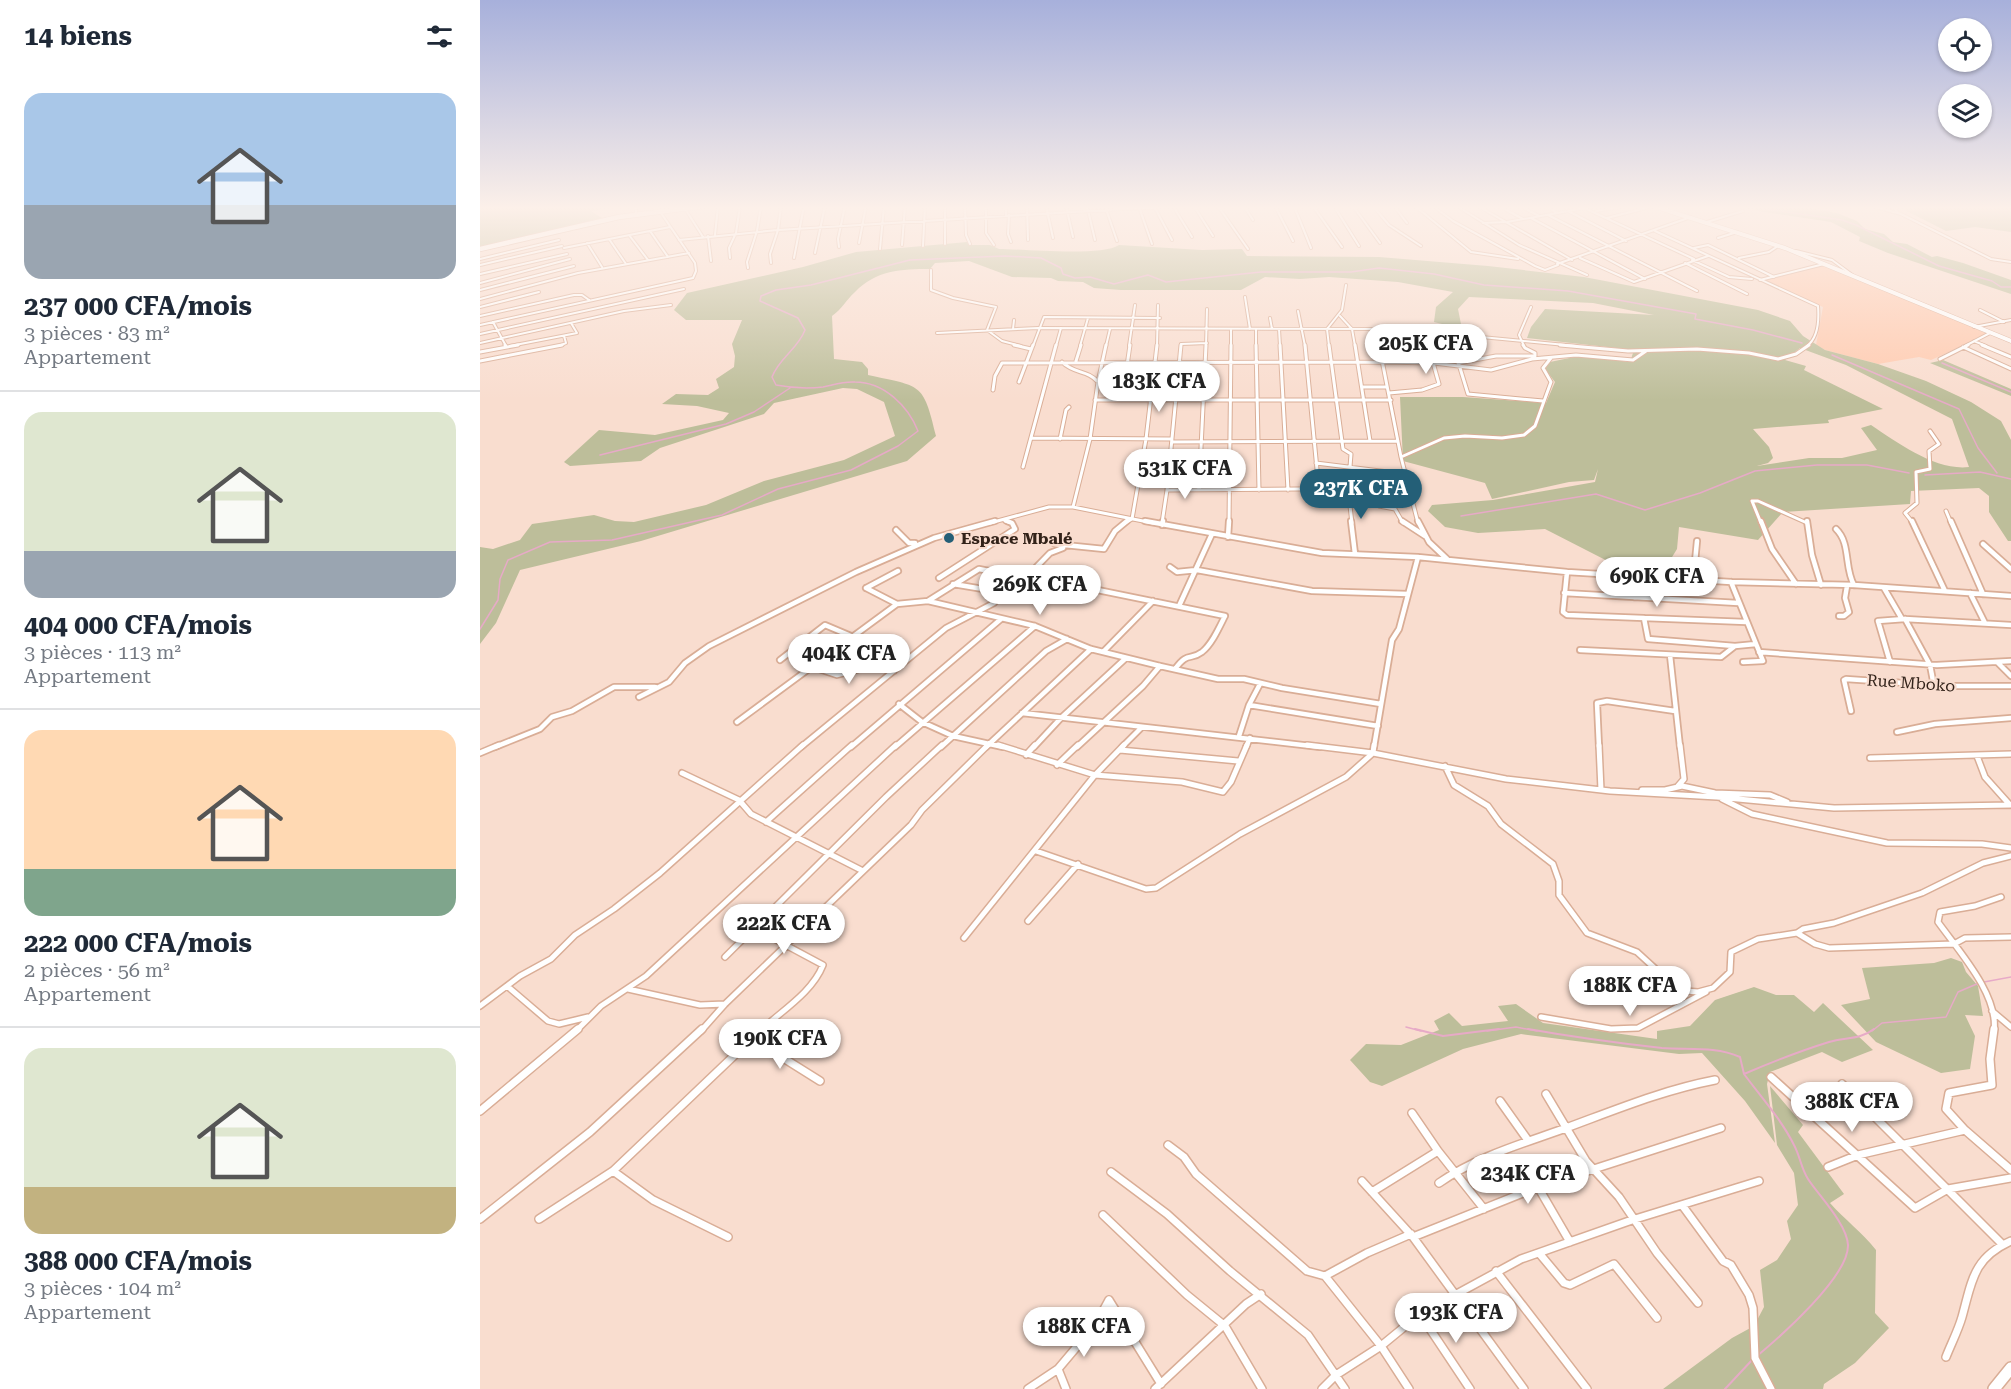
<!DOCTYPE html>
<html lang="fr">
<head>
<meta charset="utf-8">
<style>
  :root { --surface:#fff; --page:#f6f6f7; --text:#1f2937; --muted:#747a83; --line:#e0e1e3; --accent:#245f77 }
  body { margin:0; font-family:"Roboto Serif",serif; background:var(--page); color:var(--text); height:100vh; display:flex; flex-direction:column; font-size:22px; white-space:nowrap }
  * { box-sizing:border-box; margin:0 }
  p { font-size:20px; color:var(--muted) }
  .icon { flex:none; width:33px; height:33px; fill:none; stroke:currentColor; stroke-width:2; stroke-linecap:round; stroke-linejoin:round }
  .map { position:relative; flex:1; overflow:hidden }
  .panel { display:flex; flex-direction:column; background:var(--surface); width:480px }
  .panel>* { flex:none }
  .buttons { position:absolute; left:1458px; top:18px; display:grid; gap:12px }
  .buttons a { display:grid; place-items:center; width:54px; height:54px; border-radius:50%; background:var(--surface); box-shadow:0 2px 4px #0004; font-size:30px }
  .price { position:absolute; translate:-50% -51px; padding:0 14px; border-radius:21px; background:#fff; color:#222; font-size:20px; line-height:39px; filter:drop-shadow(0 2px 3px #0008) }
  .price::after { content:''; position:absolute; left:50%; top:36px; width:18px; height:14px; margin-left:-9px; background:inherit; clip-path:polygon(0 0,100% 0,50% 100%) }
  .price.on { background:var(--accent); color:#fff }
  ul { padding:0; list-style:none }
  li { display:grid; align-content:center; gap:12px; height:318px; padding:0 24px }
  li+li { border-top:2px solid var(--line) }
  li span { display:grid; place-items:center; height:186px; border-radius:18px; color:#555 }
  li>.icon { margin-inline-start:auto }
  span .icon { width:108px; height:108px; fill:#fffc; stroke-width:1 }
  li b { font-size:26px }
  h2 { display:flex; justify-content:space-between; align-items:center; height:72px; padding:0 24px; font-size:26px }
  main { display:flex; flex:1; min-height:0 }
  .map>svg:first-child { display:block }
  .built { fill:#ffcaaf }
  .green { fill:#bdbe9a; fill-rule:evenodd }
  .lines { fill:none; stroke-linecap:round; stroke-linejoin:round }
  .stream-far1 { stroke:#e7aac7; stroke-width:1.5 }
  .stream { stroke:#e7aac7; stroke-width:2 }
  .minor-far4-casing { stroke:#d9ad96; stroke-width:4 }
  .minor-far3-casing { stroke:#d9ad96; stroke-width:5 }
  .minor-far2-casing { stroke:#d9ad96; stroke-width:8 }
  .minor-far1-casing { stroke:#d9ad96; stroke-width:8 }
  .minor-casing { stroke:#d9ad96; stroke-width:10 }
  .tertiary-casing { stroke:#d9ad96; stroke-width:5 }
  .primary-casing { stroke:#d9ad96; stroke-width:14 }
  .trunk-casing { stroke:#d9ad96; stroke-width:6 }
  .minor-far4 { stroke:#fff; stroke-width:2 }
  .minor-far3 { stroke:#fff; stroke-width:3 }
  .minor-far2 { stroke:#fff; stroke-width:4.5 }
  .minor-far1 { stroke:#fff; stroke-width:5 }
  .minor { stroke:#fff; stroke-width:7 }
  .tertiary { stroke:#fff; stroke-width:4 }
  .primary { stroke:#fff; stroke-width:11 }
  .trunk { stroke:#fff; stroke-width:4.5 }
  .poi-dot { fill:#245f77; stroke:#f9ddcf; stroke-width:2 }
  .labels { text-anchor:middle; dominant-baseline:central; stroke-width:4.5; stroke-linejoin:round; paint-order:stroke }
  .poi-label { font-size:16px; font-weight:bold; fill:#322219; stroke:#f9ddcf; text-anchor:start }
  .street-label { font-size:16px; fill:#322219; stroke:#f9ddcf }
</style>
</head>
<body>
<main>
<section class="panel">
<h2>14 biens<svg class="icon" aria-label="filters" viewBox="0 0 24 24"><path d="M4 7h16M4 17h16"/><circle cx="9" cy="7" r="2"/><circle cx="15" cy="17" r="2"/></svg></h2>
<ul>
<li><span style="background:linear-gradient(#a9c7e8 60%,#9aa5b1 0)"><svg class="icon" aria-label="home" viewBox="0 0 24 24"><path d="M3 11l9-7 9 7M6 9v11h12V9"/></svg></span><div><b>237 000 CFA/mois</b><p>3 pièces · 83 m²</p><p>Appartement</p></div></li>
<li><span style="background:linear-gradient(#dfe7d0 75%,#9aa5b1 0)"><svg class="icon" aria-label="home" viewBox="0 0 24 24"><path d="M3 11l9-7 9 7M6 9v11h12V9"/></svg></span><div><b>404 000 CFA/mois</b><p>3 pièces · 113 m²</p><p>Appartement</p></div></li>
<li><span style="background:linear-gradient(#ffd9b3 75%,#7fa58c 0)"><svg class="icon" aria-label="home" viewBox="0 0 24 24"><path d="M3 11l9-7 9 7M6 9v11h12V9"/></svg></span><div><b>222 000 CFA/mois</b><p>2 pièces · 56 m²</p><p>Appartement</p></div></li>
<li><span style="background:linear-gradient(#dfe7d0 75%,#c2b280 0)"><svg class="icon" aria-label="home" viewBox="0 0 24 24"><path d="M3 11l9-7 9 7M6 9v11h12V9"/></svg></span><div><b>388 000 CFA/mois</b><p>3 pièces · 104 m²</p><p>Appartement</p></div></li>
</ul>
</section>
<div class="map">
<svg width="1531" height="1389" viewBox="0 0 1531 1389">
  <rect width="100%" height="100%" fill="#f9ddcf"/>
  <path class="built" d="M1339,265L1347,266L1508,334L1451,360L1439,357L1398,364L1345,350L1336,345L1343,307L1282,281Z"/>
  <path class="green" d="M0,206H129L130,208L111,211L122,218L0,248Z
    M1261,206H1317L1357,213L1377,221L1385,229L1404,234L1413,242L1427,244L1452,257L1457,256L1483,263L1531,280V294L1408,253L1379,241L1380,237L1351,222L1284,212Z
    M1417,206H1531V232L1495,227L1466,231Z
    M487,242L489,245H510L519,249C545,249 621,257 639,245L722,250L762,249L767,256L899,257L1008,266L1104,277L1278,310L1310,321L1323,336L1345,350L1398,364L1446,381L1491,402L1521,421L1531,440V541H1528L1509,512V496L1499,488L1431,491L1430,504L1303,512L1278,540L1199,527L1197,549L1189,562L1176,569L1147,571L1065,529L998,533L965,527L948,511L952,505L1013,500L1115,482L1118,469L1114,480L1089,482L1012,499L1005,483L923,461L920,397H983L1066,403L1075,382L1065,369L1070,362L1099,356L1150,362L1154,350L1047,338L1051,327L1065,309L1174,315L1113,303L989,297L978,309L981,324L970,326L954,322L956,307L973,292L918,282L849,277L820,279L785,277L761,290H641L614,288L603,282L578,281L571,278L532,277L489,261L455,263L450,269C421,269 396,270 375,292C366,300 362,309 352,316L354,359L382,362L388,369V375C441,387 443,381 456,436L427,461L161,541L40,570L16,623L0,644V547L13,549L40,540L52,524L114,515L135,521L154,522L226,505L284,481L364,460L415,436L404,402L377,389L363,388L294,403L284,414L180,448L161,461L90,466L84,462L119,430L175,435L243,420L249,413L217,406L182,404L196,394L228,395L239,388L236,379L254,367L255,356L252,344L262,320H206L194,310L207,293L323,267L376,252ZM1320,348L1366,365L1472,419L1489,467C1456,471 1418,443 1391,425L1381,428L1397,450L1362,458H1329L1277,466L1288,463L1293,458L1289,447L1273,429L1349,423L1348,420L1403,409L1324,370L1326,366L1305,360Z
    M1463,360L1531,389V396L1450,363Z
    M1471,958L1482,962L1486,972L1498,986L1503,1016L1485,1015L1495,1036L1490,1069L1461,1073L1396,1042L1361,1005L1390,999L1382,968L1454,963Z
    M1274,987L1296,995H1314L1334,1012L1343,1003L1393,1050L1362,1062L1342,1052L1290,1072L1287,1084L1295,1143L1265,1101L1222,1053L1199,1054L1041,1034L983,1049L902,1086L890,1082L870,1060L886,1044L921,1045L959,1030L954,1021L969,1013L982,1026L1028,1021L1018,1006L1036,1004L1063,1023L1177,1039V1031L1210,1026L1235,1000Z
    M1290,1086L1323,1125L1318,1132L1364,1194L1350,1203C1365,1220 1382,1232 1396,1250L1395,1313L1409,1328L1375,1363L1344,1384L1343,1389H1183L1252,1338L1274,1326L1284,1307L1280,1270L1297,1260L1311,1239L1307,1221L1318,1205L1314,1173L1297,1145Z"/>
  <g class="lines">
    <path class="stream-far1" d="M1266,206L1362,220L1376,225L1459,266L1512,281L1521,287H1531
      M1352,355L1479,409L1498,448L1517,473
      M1462,363L1531,392
      M120,455L246,424L274,412L310,388
      M1445,475L1500,472L1531,479
      M981,516L1116,494L1165,510L1220,493L1275,471L1337,465H1387L1429,473
      M0,629L18,600L20,579L28,560L70,542L132,540L242,515L298,489L371,470L418,446L438,431C428,406 404,382 375,382C364,381 353,385 343,387C327,389 312,388 296,385L292,377C299,358 318,349 325,330L318,318L280,301L281,296L296,290L331,285L430,260L525,256L561,258L581,268L583,274L595,278L610,277L634,284L668,275L686,282L781,272H871L899,268L954,274L1004,285L1088,291L1216,314L1215,319L1273,330L1322,343
      M1504,982L1531,977
      M926,1027L941,1031
      M1007,1031L1036,1027L1057,1031
      M1392,1031L1402,1023L1466,1017L1478,992L1499,983"/>
    <path class="stream" d="M935,1029L963,1036L1019,1029
      M1048,1029C1093,1037 1137,1043 1182,1048C1209,1050 1235,1046 1260,1057L1264,1074
      M1277,1356C1301,1336 1369,1276 1368,1245C1367,1224 1339,1196 1328,1179C1321,1168 1320,1156 1314,1145C1301,1119 1281,1097 1264,1074C1292,1062 1320,1051 1349,1042C1365,1037 1380,1040 1394,1029
      M1245,1389L1273,1359"/>
    <g class="minor-far4-casing">
      <path id="minor-far4" d="M156,206V214
        M465,206V244
        M485,206L486,235L490,244
        M506,206V233L514,245
        M526,206V216
        M547,206L548,240
        M566,206L573,238
        M586,206L593,237
        M607,206L615,240
        M625,206L637,241
        M674,206L692,240
        M693,206L712,237
        M714,206L733,236
        M738,206L768,249
        M764,206L773,220
        M795,206L813,241
        M814,206L831,248
        M833,206L862,247
        M854,206L879,246
        M873,206L900,243
        M893,206L909,225L941,246
        M914,206L927,223
        M935,206L991,252L1038,259
        M953,206L973,221L1055,266L1065,270L1078,265
        M977,206L1039,245L1107,275
        M998,206L1092,260
        M1019,206L1043,219
        M1040,206L1059,216
        M1065,206L1078,213
        M1100,206L1214,259
        M1392,206L1421,214L1511,259L1531,262
        M1413,206L1418,213
        M204,207L223,237
        M659,207L672,244
        M1184,209L1192,206
        M1088,211L1146,241
        M1116,211L1146,206
        M529,215L528,234L531,242
        M1068,215L1217,291
        M1051,218L1165,279
        M1127,218L1174,206
        M1227,222L1263,211
        M1003,223L1027,222L1116,206
        M170,231L188,257
        M1175,231L1338,306C1339,319 1338,338 1327,346
        M149,235L168,260
        M235,235L238,206
        M228,236L231,261
        M1238,238L1257,232
        M129,239L146,264
        M199,240L298,230L691,206
        M107,243L122,267
        M379,243L386,206
        M422,245L425,206
        M443,246L445,206
        M359,247L358,239L365,206
        M84,248L190,227
        M1214,248L1228,245L1294,277
        M400,249L404,206
        M1316,251L1352,260L1375,277
        M335,253L345,206
        M250,258L249,248L256,233L260,206
        M314,258L324,206
        M1100,258L1154,282L1228,256
        M1259,258L1289,252L1298,246
        M0,259L79,240
        M1212,260L1249,277L1272,279
        M291,263L290,254L298,230L301,206
        M1205,263L1267,294
        M1077,264L1211,217
        M0,265L82,246
        M268,268L267,262L277,231L281,206
        M451,270V290L473,298L516,307L507,330L522,341L541,346
        M0,274L87,254
        M1280,280L1344,264
        M0,283L90,259
        M0,290L94,266
        M765,297L770,329
        M0,299L98,273L209,253
        M0,307L59,292
        M1500,310L1524,322
        M818,311L825,346
        M0,316L94,295H102L109,300
        M860,316L872,329L875,346
        M790,318L792,329
        M13,322L26,346
        M0,325L213,278L216,271L215,263L179,210
        M1494,327L1531,320
        M533,329L534,320
        M776,329V346
        M799,329L800,346
        M896,329L899,346
        M751,330V346
        M931,331L938,338L948,342
        M944,331L948,346
        M457,333L558,328L917,329L1096,346
        M969,333L973,346
        M0,334L204,289
        M1494,341L1506,346
        M0,343L144,311L191,305
        M30,346L97,333L91,323
        M79,346L86,343L84,336
        M553,346L564,317L680,318
        M576,346L581,328
        M600,346L608,318
        M626,346L630,329
        M649,346L655,305
        M677,346L678,305
        M701,346V344L727,343
        M726,346L727,309
        M849,346L847,329L862,310L866,285
        M1044,346L1039,335L1051,307
        M1485,346L1510,333"/>
    </g>
    <g class="minor-far3-casing">
      <path id="minor-far3" d="M25,345L26,347
        M534,345L551,349
        M776,345L779,490
        M800,345L808,490
        M825,345L839,490
        M849,345L863,449L871,454L870,467L861,489
        M875,345L890,441
        M899,345L921,457L938,523
        M973,345L988,394L1063,401
        M1080,345L1148,351L1217,349L1269,353L1298,359L1316,354L1329,345
        M1502,345L1531,357
        M1483,347L1531,369
        M0,352L38,345
        M1460,359L1488,345
        M0,361L82,345
        M596,361L601,345
        M582,362C594,374 608,370 618,382
        M978,363L1016,356H1055V353L1045,348L1043,345
        M619,379L700,378
        M699,380H726
        M539,382L553,345
        M882,387H907
        M513,390L515,376L522,363L902,362L954,363L1011,370L1052,359L1096,355L1153,360L1166,351
        M909,393L942,390L959,384L948,345
        M615,400H911
        M642,400L650,345
        M551,438L692,439
        M580,439L586,410L589,407
        M692,442L918,441
        M921,457L964,438L985,436L1022,438L1044,435L1055,426L1071,382L1063,368L1071,358
        M836,463L924,474
        M543,467L576,345
        M897,488L899,506L915,509L923,523
        M719,489L726,345
        M868,489L872,523
        M687,490L701,345
        M593,507L610,439L618,382L626,345
        M1466,511L1471,523
        M525,521L532,523
        M510,523L569,507H593L673,523
        M645,523L652,519L666,439L677,345
        M682,523L687,490L928,488
        M749,523L751,345
        M1281,523L1272,501H1278L1327,523
        M1433,523L1425,513L1437,503L1436,472L1450,469L1449,451L1459,444L1450,431"/>
    </g>
    <g class="minor-far2-casing">
      <path id="minor-far2" d="M665,521L842,553L938,557L1087,572L1251,582L1374,585L1531,596
        M871,521L875,554
        M922,521L945,536
        M938,521L949,542L967,559
        M1281,521L1292,549L1316,584
        M1327,521L1332,555L1341,585
        M1432,521L1465,591
        M1471,521L1503,594
        M682,525L683,521
        M1356,529C1371,543 1364,568 1374,585
        M416,530L429,543H435
        M748,537L749,521
        M575,544L624,549L635,531L647,521
        M1503,544L1531,569
        M690,567L697,572L717,570L832,591L928,594
        M1087,572L1083,612L1087,615L1266,622
        M459,578L535,529L532,523L527,521
        M1209,579L1215,562L1217,541
        M1251,582L1283,661L1263,662
        M473,584L527,593L534,590L570,553L583,548
        M386,588L418,571
        M386,588L417,604
        M1404,588L1422,619
        M1084,593L1258,603
        M1490,593L1505,623
        M1154,597L1173,577
        M448,601L499,569L534,576H549L745,616C739,628 732,644 722,652C710,661 708,651 695,669
        M699,606L732,534
        M1359,616H1364L1369,612L1365,598L1367,586
        M1164,618L1168,639L1255,646
        M1425,619L1450,665L1454,686
        M1100,650L1241,657L1255,646L1276,644
        M623,652L673,601
        M1279,652L1457,665L1531,661
        M1190,655L1200,747
        M300,660L345,625L371,636
        M1410,662L1398,621L1425,619L1531,625
        M1518,663L1531,676
        M333,667L357,675L395,665L414,671
        M159,697L189,682L205,663L229,646L376,572L454,538L515,521
        M419,704L442,722L473,736L523,747
        M769,705L898,726
        M1371,711L1364,680L1366,679L1468,686H1531
        M542,713L840,747
        M257,722L417,604L448,601L555,626L611,649L680,666L738,679H764L802,688L901,704
        M1417,732L1455,724L1531,718
        M759,736L769,705L780,684
        M15,747L60,729L72,717L92,711L134,687H175
        M321,747L466,628L514,603L523,594
        M371,747L521,619
        M415,747L555,626
        M461,747L566,651L587,639
        M506,747L611,649
        M554,747L580,719L646,658
        M597,747L663,686L680,666
        M642,747L662,727
        M766,747L770,738
        M894,747L912,640L919,629L938,557
        M1119,747L1117,703L1127,701L1195,711"/>
    </g>
    <g class="minor-far1-casing">
      <path id="minor-far1" d="M518,745L615,775L702,782L743,792L751,782L767,745
        M827,745L893,753L1026,779L1130,791L1237,797L1354,808L1531,805
        M1119,745L1121,790
        M640,750L758,761
        M0,753L19,745
        M546,755L555,745
        M1497,756L1505,777L1530,805
        M1390,758L1531,754
        M577,765L598,745
        M965,766L974,785L1008,806L1021,824L1073,864L1079,881V895L1107,933L1157,952L1191,983L1206,991L1218,992L1233,988L1250,972L1251,952L1278,939L1317,933L1323,929L1354,923L1442,893L1503,863L1531,856
        M202,773L259,800L271,814L383,871
        M1198,786L1204,779L1200,745
        M1162,790H1185L1202,786L1235,793L1290,795L1307,802
        M1242,799L1272,814L1407,843L1502,844L1531,848
        M286,822L372,745
        M556,851L666,889L676,888L760,834L866,777L893,753L894,745
        M548,921L598,864
        M274,928L343,965C332,993 301,1011 280,1031
        M1317,933L1335,944L1349,948L1474,944L1485,938L1531,937
        M484,938L615,775L644,745
        M245,957L406,797L462,745
        M27,986L68,1021L79,1024L108,1017
        M148,989L220,1005L245,1004
        M0,1006L40,976L71,959L95,935L134,909L180,873L323,745
        M1512,1011L1531,1027
        M1061,1017L1131,1029L1158,1028L1226,992
        M96,1031L121,1006L166,976L416,745
        M221,1031L245,1004L431,825L442,810L508,745
        M1514,1031C1519,995 1478,950 1458,922L1460,912L1495,906L1521,897"/>
    </g>
    <g class="minor-casing">
      <path id="minor" d="M1514,1029L1510,1059L1512,1085L1469,1093L1466,1109L1485,1130L1531,1170
        M273,1039L340,1081
        M1291,1077L1435,1208L1468,1189L1531,1178
        M1362,1084L1522,1244
        M1066,1094L1106,1161L1139,1197L1177,1253L1218,1303
        M1020,1101L1047,1139
        M0,1111L98,1029
        M932,1113L958,1151L1004,1209
        M688,1145L704,1157L716,1174L827,1271L845,1276L901,1346L929,1389
        M1348,1167L1378,1155L1485,1130
        M133,1171L173,1200L248,1237
        M631,1172L687,1214L750,1271L828,1335L865,1389
        M882,1181L933,1237L1058,1187L1241,1128
        M959,1183C998,1156 1042,1144 1086,1128C1135,1110 1183,1090 1235,1080
        M1058,1187L1090,1242
        M892,1192L958,1151
        M1202,1205L1243,1261L1251,1265L1269,1295L1273,1308L1275,1358L1291,1389
        M623,1215L707,1295L745,1326L782,1389
        M0,1219L110,1132L222,1029
        M59,1219L133,1171L282,1029
        M933,1237L1044,1389
        M1059,1253L1084,1283L1090,1285L1134,1264L1177,1318
        M1016,1271L1107,1389
        M845,1276L887,1253L931,1234
        M629,1300L681,1384
        M940,1314L990,1389
        M1466,1357C1471,1344 1478,1331 1482,1317C1492,1281 1493,1258 1531,1241
        M578,1369L586,1389
        M548,1389L578,1369L616,1324L629,1300
        M675,1389L766,1304L781,1294
        M842,1389L856,1375L901,1346L940,1314L1041,1259L1152,1220L1279,1181"/>
    </g>
    <g class="tertiary-casing">
      <path id="tertiary" d="M1173,206L1305,248L1531,341"/>
    </g>
    <g class="primary-casing">
      <path id="primary" d="M1514,1389L1531,1368"/>
    </g>
    <g class="trunk-casing">
      <path id="trunk" d="M0,249L139,217L224,206"/>
    </g>
    <use href="#minor-far4" class="minor-far4"/>
    <use href="#minor-far3" class="minor-far3"/>
    <use href="#minor-far2" class="minor-far2"/>
    <use href="#minor-far1" class="minor-far1"/>
    <use href="#minor" class="minor"/>
    <use href="#tertiary" class="tertiary"/>
    <use href="#primary" class="primary"/>
    <use href="#trunk" class="trunk"/>
  </g>
  <linearGradient id="sky" x2="0" y2="1"><stop stop-color="#a7b0db"/><stop offset="0.52" stop-color="#fcf0e9"/><stop offset="1" stop-color="#fcf0e9" stop-opacity="0"/></linearGradient>
  <rect width="1531" height="400" fill="url(#sky)"/>
  <circle class="poi-dot" cx="469" cy="538" r="6"/>
  <g class="labels">
    <g class="poi-label">
      <text x="481" y="538">Espace Mbalé</text>
    </g>
    <g class="street-label">
      <text transform="translate(1431 683) rotate(4)">Rue Mboko</text>
    </g>
  </g>
</svg>
<div class="buttons">
<a><svg class="icon" aria-label="locate" viewBox="0 0 24 24"><circle cx="12" cy="12" r="6"/><path d="M12 2v4M12 18v4M2 12h4M18 12h4"/></svg></a>
<a><svg class="icon" aria-label="layers" viewBox="0 0 24 24"><path d="M12 4l9 5-9 5-9-5zM3 14l9 5 9-5"/></svg></a>
</div>
<b class="price" style="left:946px;top:375px">205K CFA</b>
<b class="price" style="left:679px;top:413px">183K CFA</b>
<b class="price" style="left:705px;top:500px">531K CFA</b>
<b class="price on" style="left:881px;top:520px">237K CFA</b>
<b class="price" style="left:1177px;top:608px">690K CFA</b>
<b class="price" style="left:560px;top:616px">269K CFA</b>
<b class="price" style="left:369px;top:685px">404K CFA</b>
<b class="price" style="left:304px;top:955px">222K CFA</b>
<b class="price" style="left:1150px;top:1017px">188K CFA</b>
<b class="price" style="left:300px;top:1070px">190K CFA</b>
<b class="price" style="left:1372px;top:1133px">388K CFA</b>
<b class="price" style="left:1048px;top:1205px">234K CFA</b>
<b class="price" style="left:976px;top:1344px">193K CFA</b>
<b class="price" style="left:604px;top:1358px">188K CFA</b>
</div>
</main>
</body>
</html>
